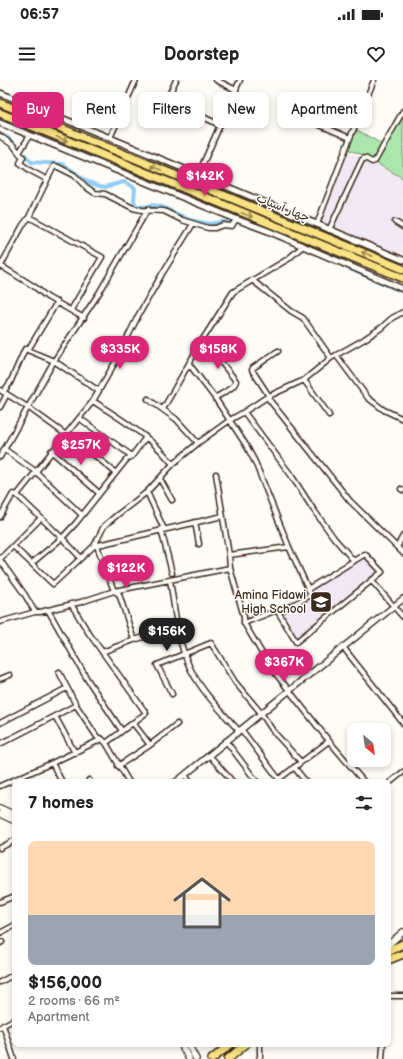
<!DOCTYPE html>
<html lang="en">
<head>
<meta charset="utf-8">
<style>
  :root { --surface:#fff; --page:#f2f2f2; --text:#222; --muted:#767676; --line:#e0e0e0; --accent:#db2777 }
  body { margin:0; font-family:"Balsamiq Sans","Playpen Sans Arabic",sans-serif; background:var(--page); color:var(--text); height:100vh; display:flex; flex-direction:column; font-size:15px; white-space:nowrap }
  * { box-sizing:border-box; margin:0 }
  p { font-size:13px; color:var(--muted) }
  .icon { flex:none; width:22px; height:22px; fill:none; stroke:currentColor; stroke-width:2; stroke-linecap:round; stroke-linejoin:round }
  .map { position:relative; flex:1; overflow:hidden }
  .sheet { position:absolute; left:12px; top:699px; width:379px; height:268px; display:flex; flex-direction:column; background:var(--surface); border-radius:8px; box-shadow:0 2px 6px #0003 }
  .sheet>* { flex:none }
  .banner { position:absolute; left:12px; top:12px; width:379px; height:36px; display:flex; gap:8px }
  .needle { width:26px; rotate:150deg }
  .fabs { position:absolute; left:347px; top:643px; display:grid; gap:8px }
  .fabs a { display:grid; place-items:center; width:44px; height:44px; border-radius:8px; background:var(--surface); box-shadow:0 2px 6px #0003; font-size:20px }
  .price { position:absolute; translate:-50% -34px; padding:0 9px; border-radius:14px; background:var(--accent); color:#fff; font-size:13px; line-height:26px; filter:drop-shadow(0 1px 2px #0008) }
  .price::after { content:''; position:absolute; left:50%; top:24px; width:12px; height:9px; margin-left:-6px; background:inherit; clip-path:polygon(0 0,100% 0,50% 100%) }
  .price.selected { background:#222; color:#fff }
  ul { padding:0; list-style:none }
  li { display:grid; align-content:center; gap:8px; height:212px; padding:0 16px }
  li+li { border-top:1px solid var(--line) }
  li span { display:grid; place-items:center; height:124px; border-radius:8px; color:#555 }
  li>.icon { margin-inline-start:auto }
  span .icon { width:72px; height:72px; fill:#fffc; stroke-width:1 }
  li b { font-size:17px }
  h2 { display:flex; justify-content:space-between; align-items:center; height:48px; padding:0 16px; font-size:17px }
  .chip { padding:0 14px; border-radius:8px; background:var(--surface); box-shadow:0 2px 6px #0003; font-size:14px; line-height:36px }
  .chip.selected { background:var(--accent); color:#fff }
  .status { display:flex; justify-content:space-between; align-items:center; height:28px; padding:0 20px; background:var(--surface); direction:ltr }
  .status svg { height:11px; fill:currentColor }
  header { display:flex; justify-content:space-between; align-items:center; height:52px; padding:0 16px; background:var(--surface); font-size:18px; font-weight:800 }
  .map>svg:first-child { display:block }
  .built { fill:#f1e8f3 }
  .green { fill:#abe7ad; stroke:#738866 }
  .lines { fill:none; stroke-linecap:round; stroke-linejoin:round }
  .canal { stroke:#92cef3; stroke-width:4 }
  .minor-casing { stroke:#3b2a1e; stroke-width:7 }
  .tertiary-casing { stroke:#3b2a1e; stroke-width:8 }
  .secondary-casing { stroke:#3b2a1e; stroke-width:8 }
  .trunk-casing { stroke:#3b2a1e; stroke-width:10 }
  .minor { stroke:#fdfcf7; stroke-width:4 }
  .tertiary { stroke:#fdfcf7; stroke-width:5 }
  .secondary { stroke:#fdfcf7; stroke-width:5.5 }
  .trunk { stroke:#f8e281; stroke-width:7 }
  .oneway { stroke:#9a8650 }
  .labels { text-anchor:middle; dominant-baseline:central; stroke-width:3; stroke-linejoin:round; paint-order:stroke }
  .street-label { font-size:12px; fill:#3b2a1e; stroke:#fdfcf7 }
  .poi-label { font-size:12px; fill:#3b2a1e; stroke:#fdfcf7; text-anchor:end }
</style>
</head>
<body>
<div class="status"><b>06:57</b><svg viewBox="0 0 49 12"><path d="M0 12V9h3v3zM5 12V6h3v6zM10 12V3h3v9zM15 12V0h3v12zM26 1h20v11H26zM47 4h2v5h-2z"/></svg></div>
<header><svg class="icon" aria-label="menu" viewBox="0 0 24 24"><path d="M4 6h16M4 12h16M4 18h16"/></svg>Doorstep<svg class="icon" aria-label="heart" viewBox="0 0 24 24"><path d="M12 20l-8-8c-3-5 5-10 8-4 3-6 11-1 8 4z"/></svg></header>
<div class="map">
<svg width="403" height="979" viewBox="0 0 403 979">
  <rect width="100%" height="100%" fill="#fdfcf7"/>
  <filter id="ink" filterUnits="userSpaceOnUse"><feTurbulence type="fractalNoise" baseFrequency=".025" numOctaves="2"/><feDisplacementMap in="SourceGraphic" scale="8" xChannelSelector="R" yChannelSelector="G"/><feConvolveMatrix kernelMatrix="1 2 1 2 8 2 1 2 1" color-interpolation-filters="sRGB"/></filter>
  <g filter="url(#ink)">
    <path class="built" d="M345,71L376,83L403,98V173L393,189L377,182L310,157Z
      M365,476L378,493L295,560L280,533L313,515L309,508Z"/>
    <path class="green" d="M403,36V98L376,83Z
      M357,50L382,64L373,79L347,69Z"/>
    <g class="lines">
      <path class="canal" d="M0,54L8,58L13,63
        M25,75L31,82L63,84L88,102L100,106L105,107L124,102L135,108L134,121L136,126L146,127L151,125L160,126L190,140L210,144L228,141H237
        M343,186L403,212"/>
      <g class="minor-casing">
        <path id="minor" d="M216,0L236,10
          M167,20L220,45
          M161,32L176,0
          M294,34L350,58
          M30,55L19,73L23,77L20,83L31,91L46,99
          M0,56L14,66L19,73
          M110,58L136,0
          M198,95L240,0
          M29,137L102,177L71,230
          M395,142L403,147
          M317,144L350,58L374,0
          M329,150L362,80L365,78L372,82L375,81L403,31
          M1,186L35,207L47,217L84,238
          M0,187L23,145L29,137L54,86L58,87L74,95L86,107L95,113L105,114L133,128L142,130L164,131L182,140L208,148H215L223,145L232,146L236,139
          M252,200L291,231L303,238L331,278
          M203,259L236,301C234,309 222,313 215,318
          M28,270L57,222
          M336,275L368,318L384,330L403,339
          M189,284L215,318L246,365L255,382L289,467L311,515L283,530H277L244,543
          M304,300L329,335
          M0,310L29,328L65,354
          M3,312L10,303L25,269L54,281L99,311
          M269,316L252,290L253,288L278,271
          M267,317L350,421L403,473
          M148,319L176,339L198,363
          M93,321C114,335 137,348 156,366C162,371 167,378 173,384
          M0,327L7,314
          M163,329L203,259L233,212L288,179L303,166
          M244,332L291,395L313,429L334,458L354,481
          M79,338L132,376
          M68,353L116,393
          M4,369L35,391L82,435
          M51,371L99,413
          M0,377L54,281L99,213L148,129
          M216,394L229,475L230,488L244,537V543L269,585L329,661L364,702
          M160,399L172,420
          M401,409L403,410
          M147,412L164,449
          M17,415L93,321L117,279L138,236L162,194L193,144
          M0,437L13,414L17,415L62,458L81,478
          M195,442L199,464
          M161,449L172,493
          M13,466L53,504L94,466L104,446L117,435L147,412L173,384L198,363L230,340L244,332L267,317L304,300L331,278L363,260L381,248L392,238L403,232
          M94,466L223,436
          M97,466L114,511L119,514L134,560
          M397,467L403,456
          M229,475L289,467
          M0,479L41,438
          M0,480L25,515L35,532
          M32,483L62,458L76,443L127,379L132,376L146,357
          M170,500C175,530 177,562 191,590C202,612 223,633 239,651
          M371,500L403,537
          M71,524L88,552L146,633L106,663
          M48,530L87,599L122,651
          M277,530L296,562L382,492L365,474L308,509
          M0,542L35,532H40L81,522L114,511L230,488
          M343,567L403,643
          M102,572L134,560L177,547
          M59,592L76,625L97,657L102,659L106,663L129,702
          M0,599L10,595
          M172,614L157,585L211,563L235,602L261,633L273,651L301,682
          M55,636L75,673
          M0,643L67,608
          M133,643L150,665
          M241,649L281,702
          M226,661L257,702
          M0,664L76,625
          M209,675L233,702
          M52,683L62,702
          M118,686L150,665L177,644
          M294,687L306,702
          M185,695L190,702
          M279,699L329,661
          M89,700L90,702
          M388,704L403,692
          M0,706L52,683L102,659
          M0,768L15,760
          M0,822L15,816
          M0,853L15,845
          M0,863L2,862
          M0,902L15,894
          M388,916H403
          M3,945L14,979
          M0,947L15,939
          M259,979L260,977V964
          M382,979L383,966"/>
      </g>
      <g class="tertiary-casing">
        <path id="tertiary" d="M0,13L110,58L403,180
          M0,43L236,139L268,151L403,209
          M176,702L403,519"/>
      </g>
      <g class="secondary-casing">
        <path id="secondary" d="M0,728L15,735
          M0,734L15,741
          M388,865L403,852
          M181,964L189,979
          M188,964L196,979"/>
      </g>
      <g class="trunk-casing">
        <path id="trunk" d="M0,23L403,189
          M0,33L403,198
          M388,871L403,864
          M388,880L403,874
          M212,979L231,964
          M228,979L246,964"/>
      </g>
      <use href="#minor" class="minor"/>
      <use href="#tertiary" class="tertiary"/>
      <use href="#secondary" class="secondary"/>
      <use href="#trunk" class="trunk"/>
    </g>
    <defs><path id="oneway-shaft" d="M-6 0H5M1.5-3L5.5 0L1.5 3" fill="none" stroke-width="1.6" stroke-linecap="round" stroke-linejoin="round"/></defs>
    <g class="oneway">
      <use href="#oneway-shaft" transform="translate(62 59) rotate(23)"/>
      <use href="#oneway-shaft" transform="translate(156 88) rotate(-157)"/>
      <use href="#oneway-shaft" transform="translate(247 135) rotate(22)"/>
      <use href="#oneway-shaft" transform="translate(367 174) rotate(-158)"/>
    </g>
  </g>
  <defs>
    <g id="school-square" transform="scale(1.15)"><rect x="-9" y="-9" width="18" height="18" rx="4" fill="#3b2a1e" stroke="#fdfcf7"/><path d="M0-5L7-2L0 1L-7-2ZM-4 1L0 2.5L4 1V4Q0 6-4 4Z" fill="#fff"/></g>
  </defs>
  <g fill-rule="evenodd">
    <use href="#school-square" x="321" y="522"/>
  </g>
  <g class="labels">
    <g class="street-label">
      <text transform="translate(283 128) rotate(22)">چهار آسیاب</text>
    </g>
    <g class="poi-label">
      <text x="306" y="515">Amina Fidawi<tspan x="306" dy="14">High School</tspan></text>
    </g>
  </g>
</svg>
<div class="fabs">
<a><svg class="needle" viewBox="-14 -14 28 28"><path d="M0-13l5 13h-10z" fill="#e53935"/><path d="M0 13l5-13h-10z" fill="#767676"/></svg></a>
</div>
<b class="price" style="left:205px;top:117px">$142K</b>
<b class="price" style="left:120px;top:290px">$335K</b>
<b class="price" style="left:218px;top:290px">$158K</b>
<b class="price" style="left:81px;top:386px">$257K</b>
<b class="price" style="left:126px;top:509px">$122K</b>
<b class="price selected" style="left:167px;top:572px">$156K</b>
<b class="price" style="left:284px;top:603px">$367K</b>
<div class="banner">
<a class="chip selected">Buy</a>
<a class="chip">Rent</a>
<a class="chip">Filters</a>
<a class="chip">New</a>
<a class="chip">Apartment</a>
</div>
<section class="sheet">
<h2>7 homes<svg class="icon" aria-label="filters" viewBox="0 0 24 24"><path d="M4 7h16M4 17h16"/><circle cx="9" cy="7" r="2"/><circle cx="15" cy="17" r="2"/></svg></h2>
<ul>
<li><span style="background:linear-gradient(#ffd9b3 60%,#9aa5b1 0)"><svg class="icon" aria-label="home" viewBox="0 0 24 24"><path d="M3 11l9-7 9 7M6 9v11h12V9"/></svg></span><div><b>$156,000</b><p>2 rooms · 66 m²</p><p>Apartment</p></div></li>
</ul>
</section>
</div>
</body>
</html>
